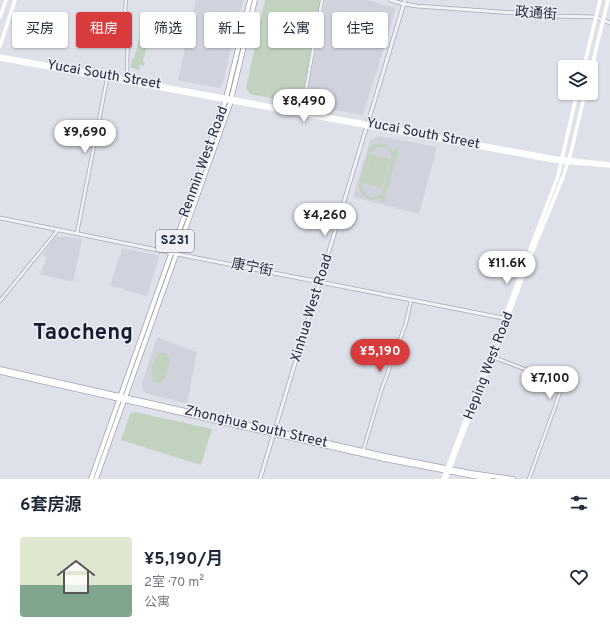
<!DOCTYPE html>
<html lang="zh">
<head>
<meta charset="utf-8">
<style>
  :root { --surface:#fff; --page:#f2f2f3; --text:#1f2937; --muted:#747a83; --line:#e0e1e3; --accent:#d73b3b }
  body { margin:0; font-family:Overpass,"Noto Sans SC",sans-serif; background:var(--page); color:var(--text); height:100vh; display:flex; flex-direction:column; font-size:15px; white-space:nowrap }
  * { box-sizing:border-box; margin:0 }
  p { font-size:13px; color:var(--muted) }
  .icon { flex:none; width:22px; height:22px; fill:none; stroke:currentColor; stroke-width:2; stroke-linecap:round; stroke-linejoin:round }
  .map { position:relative; height:479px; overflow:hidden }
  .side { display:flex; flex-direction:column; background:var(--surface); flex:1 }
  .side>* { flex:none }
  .banner { position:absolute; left:12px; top:12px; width:400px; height:36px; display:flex; gap:8px }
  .tools { position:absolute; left:558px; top:60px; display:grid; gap:8px }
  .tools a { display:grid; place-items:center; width:40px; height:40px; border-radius:4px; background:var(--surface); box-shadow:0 1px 3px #0004; font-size:20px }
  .price { position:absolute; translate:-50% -34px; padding:0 9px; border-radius:14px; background:#fff; color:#222; font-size:13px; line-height:26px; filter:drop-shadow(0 1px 2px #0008) }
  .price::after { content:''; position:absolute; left:50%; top:24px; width:12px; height:9px; margin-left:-6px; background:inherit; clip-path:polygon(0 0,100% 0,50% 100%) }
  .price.on { background:var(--accent); color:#fff }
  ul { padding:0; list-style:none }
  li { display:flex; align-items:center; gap:12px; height:100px; padding:0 20px }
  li+li { border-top:1px solid var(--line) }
  li span { display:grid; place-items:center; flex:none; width:112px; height:80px; border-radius:4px; color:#555 }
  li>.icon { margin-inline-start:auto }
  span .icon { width:48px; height:48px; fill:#fffc; stroke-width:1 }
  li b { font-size:17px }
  h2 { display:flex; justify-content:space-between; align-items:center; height:48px; padding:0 20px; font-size:17px }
  .pill { padding:0 14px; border-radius:4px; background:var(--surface); box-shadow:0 1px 3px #0004; font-size:14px; line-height:36px }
  .pill.on { background:var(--accent); color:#fff }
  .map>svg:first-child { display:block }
  .built { fill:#d0d3de }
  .green { fill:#c1d3bf; fill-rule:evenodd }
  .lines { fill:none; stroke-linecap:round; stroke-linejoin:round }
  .minor-casing { stroke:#a7abb7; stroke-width:4 }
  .tertiary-casing { stroke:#a7abb7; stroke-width:4.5 }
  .primary-casing { stroke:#9da3b5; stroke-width:5.5 }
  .minor { stroke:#f1f2f7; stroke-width:2.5 }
  .tertiary { stroke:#f1f2f7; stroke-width:3 }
  .secondary { stroke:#fff; stroke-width:3.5 }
  .primary { stroke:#fff; stroke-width:4 }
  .labels { text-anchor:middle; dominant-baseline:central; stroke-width:3; stroke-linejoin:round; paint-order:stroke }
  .shield { fill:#eef0f6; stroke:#626777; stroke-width:1 }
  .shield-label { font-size:13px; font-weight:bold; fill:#262c41 }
  .street-label { font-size:14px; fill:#262c41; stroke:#eef0f6 }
  .town-label { font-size:22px; font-weight:bold; fill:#191d31; stroke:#eef0f6 }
</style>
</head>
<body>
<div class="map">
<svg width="610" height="479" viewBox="0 0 610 479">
  <rect width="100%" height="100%" fill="#dee1e9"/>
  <path class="built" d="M196,0H243L222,86L218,88L178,80Z
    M325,0H367L396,8L363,115L305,105Z
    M380,136L437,147L419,214L353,197L370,140Z
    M56,236L82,239L73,282L40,274L47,257L42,256Z
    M122,248L157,255L159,257L147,296L124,290V289L110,286Z
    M157,337L197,352L187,404L145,393L143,390L142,383Z"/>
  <path class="green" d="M265,0H320L301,104L250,94L246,88Z
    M139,39L148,42L143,61L145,62L144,66L140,65L139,70L131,68L132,58L134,59Z
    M381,143L387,145L394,151L395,148L399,149L384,202L381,201V199L372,200L366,198L360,191L359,184L368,151L373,145ZM377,147C384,146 390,149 392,156L382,193C377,199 370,198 365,193L362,185L371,152Z
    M371,154L390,159L382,188L363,183Z
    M159,353H166L170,359C168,368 168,381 158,384L154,382C149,375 153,358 159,353Z
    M135,412L212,429L201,465L121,440L130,414Z"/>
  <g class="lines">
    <g class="minor-casing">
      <path id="minor" d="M126,0L125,10L128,16L127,79
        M302,111L322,0
        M77,233L107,79
        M0,301L58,230
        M493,357L561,383L562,387L529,479
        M363,451L381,391L406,323L411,300"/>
    </g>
    <g class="tertiary-casing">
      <path id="tertiary" d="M390,0L404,4L417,6L555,16L596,17L610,23
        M0,218L182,255L503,318
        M260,479L405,0"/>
    </g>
    <g class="primary-casing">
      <path id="primary" d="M0,369L385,456L471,473L513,479
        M0,372L384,459L489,479
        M91,479L225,102L250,0
        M96,479L230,104L255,0"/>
    </g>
    <use href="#minor" class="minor"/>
    <use href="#tertiary" class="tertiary"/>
    <path class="secondary" d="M0,17L6,0
      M0,46L15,0
      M0,56L555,158L610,164
      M0,59L554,161L610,166
      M584,67L600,0
      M591,70L608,0
      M443,479L558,176L577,93
      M446,479L532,253L563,177L571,152L585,93"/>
    <use href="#primary" class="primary"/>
  </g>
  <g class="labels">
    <rect class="shield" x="156" y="230" width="38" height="22" rx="3"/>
    <g class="shield-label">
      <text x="175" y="241">S231</text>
    </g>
    <g class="street-label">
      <text transform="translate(536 14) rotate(4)">政通街</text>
      <text transform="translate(104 75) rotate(10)">Yucai South Street</text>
      <text transform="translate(423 134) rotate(11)">Yucai South Street</text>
      <text transform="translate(204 162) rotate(-70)">Renmin West Road</text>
      <text transform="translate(252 268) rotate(11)">康宁街</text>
      <text transform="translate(312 308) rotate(-73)">Xinhua West Road</text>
      <text transform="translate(489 366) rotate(-69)">Heping West Road</text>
      <text transform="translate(256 427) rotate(13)">Zhonghua South Street</text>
    </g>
    <g class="town-label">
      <text x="83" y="333">Taocheng</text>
    </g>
  </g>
</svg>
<div class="tools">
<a><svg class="icon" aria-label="layers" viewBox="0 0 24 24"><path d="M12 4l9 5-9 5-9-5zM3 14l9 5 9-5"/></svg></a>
</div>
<b class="price" style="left:304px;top:123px">¥8,490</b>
<b class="price" style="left:85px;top:154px">¥9,690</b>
<b class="price" style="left:325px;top:237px">¥4,260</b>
<b class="price" style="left:507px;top:285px">¥11.6K</b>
<b class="price on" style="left:380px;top:373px">¥5,190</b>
<b class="price" style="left:550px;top:400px">¥7,100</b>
<div class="banner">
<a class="pill">买房</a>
<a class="pill on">租房</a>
<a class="pill">筛选</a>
<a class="pill">新上</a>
<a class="pill">公寓</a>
<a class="pill">住宅</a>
</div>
</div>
<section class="side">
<h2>6套房源<svg class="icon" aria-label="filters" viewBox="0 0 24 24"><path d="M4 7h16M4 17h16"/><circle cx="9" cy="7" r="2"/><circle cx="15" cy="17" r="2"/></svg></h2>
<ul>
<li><span style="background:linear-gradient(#dfe7d0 60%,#7fa58c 0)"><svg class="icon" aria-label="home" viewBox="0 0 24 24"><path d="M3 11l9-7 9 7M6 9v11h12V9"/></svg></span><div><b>¥5,190/月</b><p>2室 · 70 m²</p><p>公寓</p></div><svg class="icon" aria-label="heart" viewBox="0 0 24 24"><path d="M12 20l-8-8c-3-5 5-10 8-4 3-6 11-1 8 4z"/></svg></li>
</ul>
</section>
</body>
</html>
